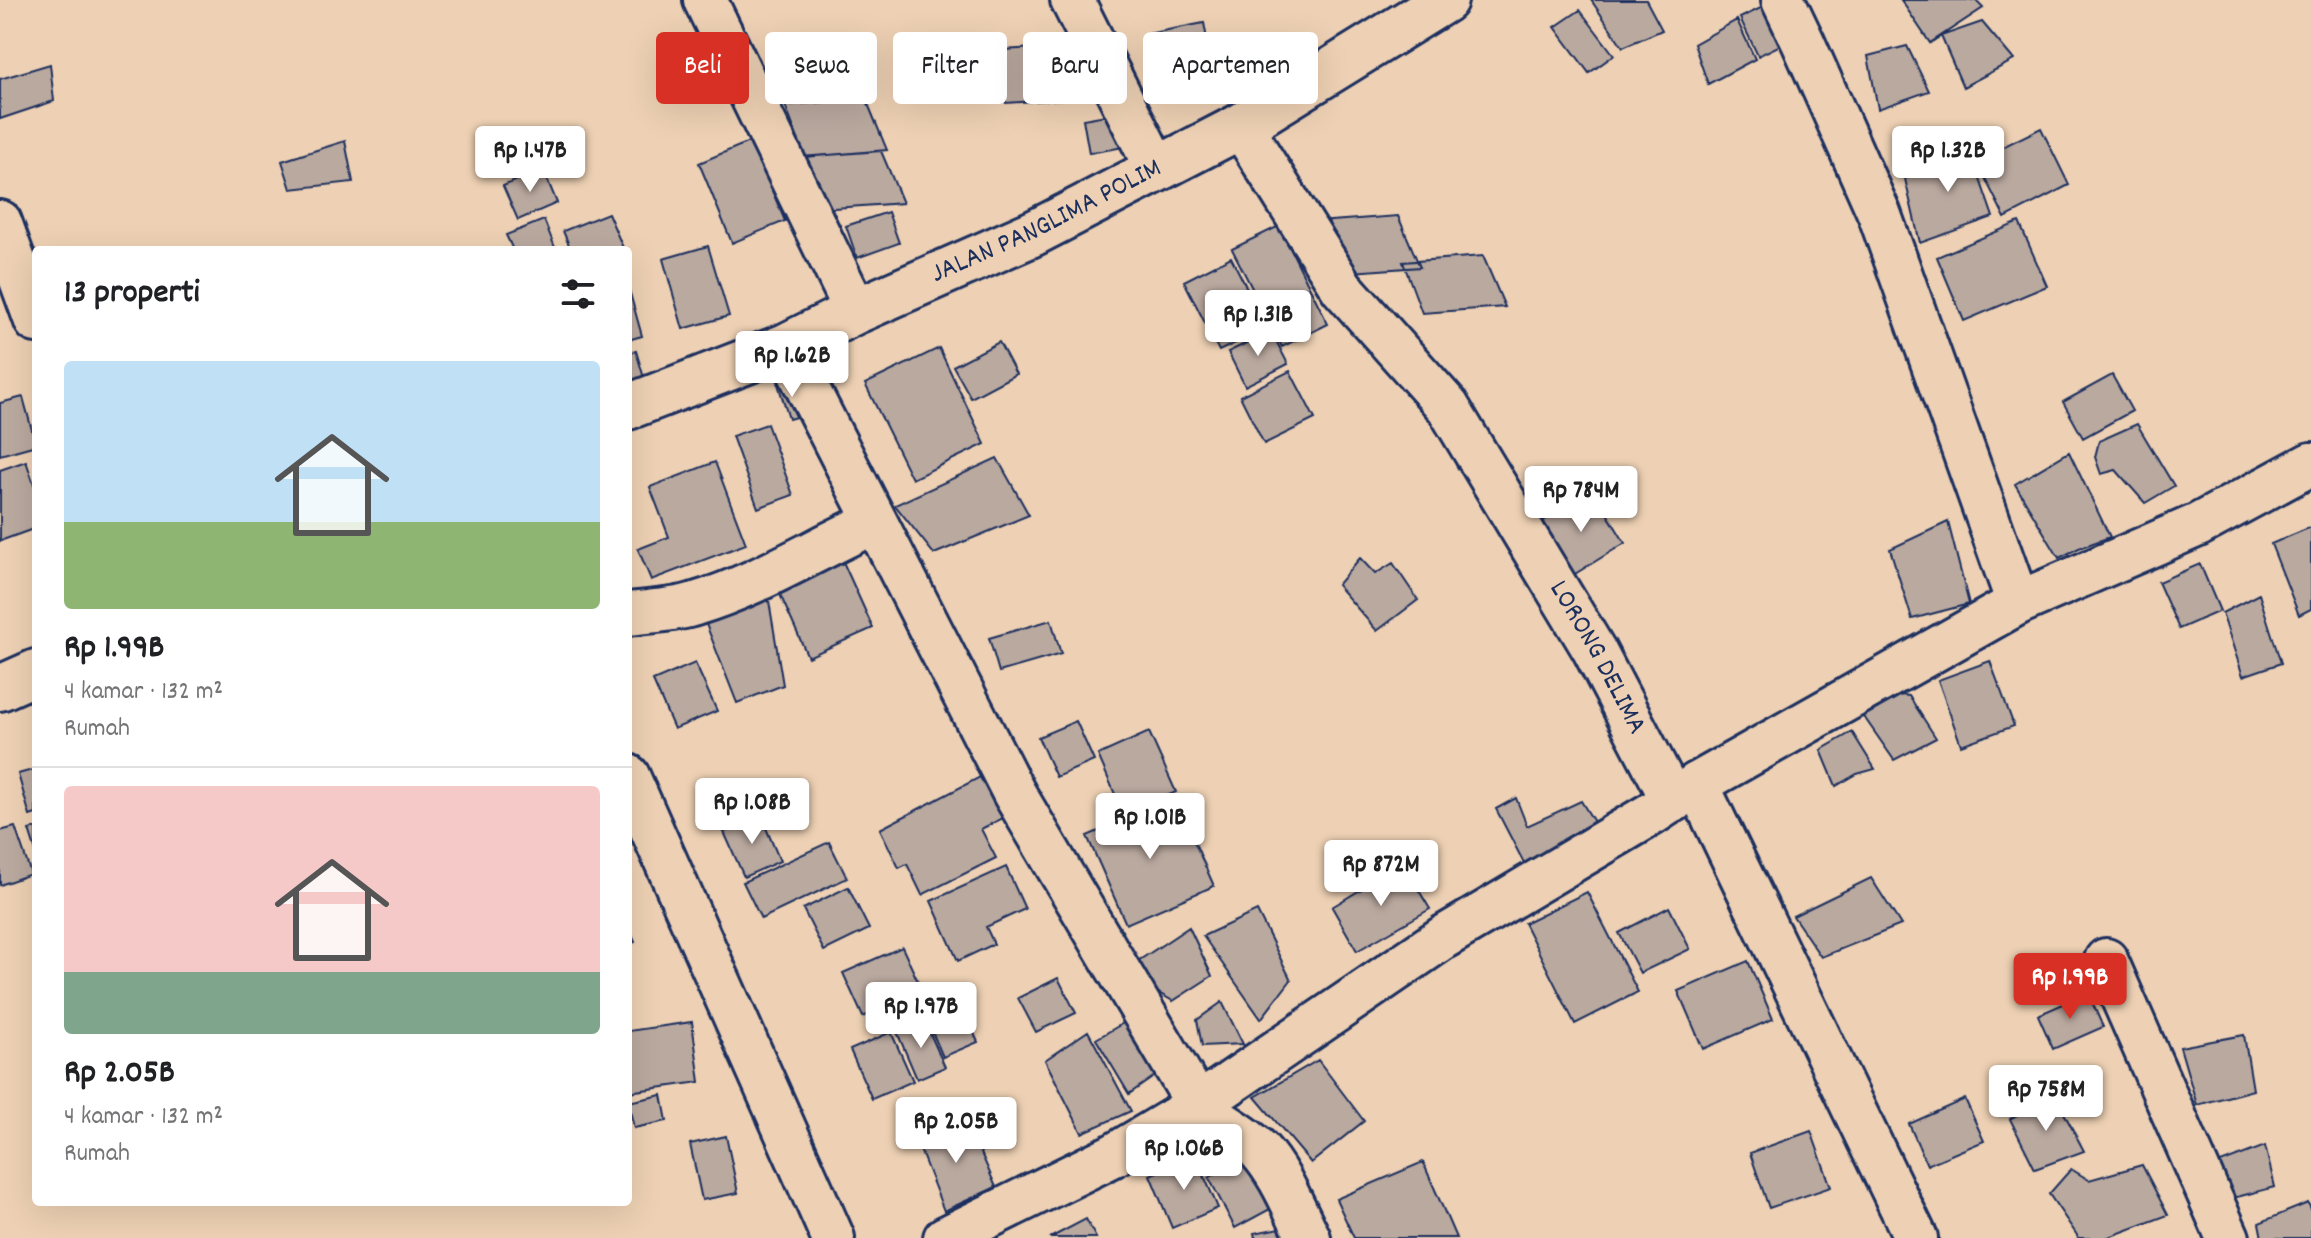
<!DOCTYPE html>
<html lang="id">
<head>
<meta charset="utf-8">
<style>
  :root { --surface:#fff; --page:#f2f2f2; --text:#202124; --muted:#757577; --line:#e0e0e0; --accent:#d93025 }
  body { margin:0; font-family:Dekko,sans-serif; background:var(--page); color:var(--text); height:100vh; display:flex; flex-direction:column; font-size:30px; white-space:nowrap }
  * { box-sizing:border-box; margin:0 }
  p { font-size:26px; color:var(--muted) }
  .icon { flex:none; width:44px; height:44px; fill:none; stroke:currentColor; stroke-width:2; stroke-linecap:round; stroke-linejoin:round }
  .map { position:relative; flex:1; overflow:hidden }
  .details { position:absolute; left:32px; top:246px; width:600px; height:960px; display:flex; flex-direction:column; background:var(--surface); border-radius:8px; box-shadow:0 8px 32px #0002 }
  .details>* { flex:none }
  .banner { position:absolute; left:656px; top:32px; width:760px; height:72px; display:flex; gap:16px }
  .price { position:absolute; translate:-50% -68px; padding:0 18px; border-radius:8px; background:#fff; color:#222; font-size:26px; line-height:52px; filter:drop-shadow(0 2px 4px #0008) }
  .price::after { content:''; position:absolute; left:50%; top:48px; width:24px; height:18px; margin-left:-12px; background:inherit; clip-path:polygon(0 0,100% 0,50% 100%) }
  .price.on { background:var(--accent); color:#fff }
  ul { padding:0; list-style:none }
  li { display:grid; align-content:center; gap:16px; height:424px; padding:0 32px }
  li+li { border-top:2px solid var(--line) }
  li span { display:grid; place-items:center; height:248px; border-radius:8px; color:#555 }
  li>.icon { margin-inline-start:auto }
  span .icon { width:144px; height:144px; fill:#fffc; stroke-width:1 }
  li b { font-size:34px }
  h2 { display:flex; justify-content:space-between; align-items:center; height:96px; padding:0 32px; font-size:34px }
  .tag { padding:0 28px; border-radius:8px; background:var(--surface); box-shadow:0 8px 32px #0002; font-size:28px; line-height:72px }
  .tag.on { background:var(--accent); color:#fff }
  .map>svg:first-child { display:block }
  .building { fill:#baa99f; stroke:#1b2f5e; stroke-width:2 }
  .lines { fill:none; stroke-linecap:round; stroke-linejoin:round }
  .street-casing { stroke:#1b2f5e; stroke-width:48 }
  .secondary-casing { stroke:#1b2f5e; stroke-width:50 }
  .street { stroke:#eed1b4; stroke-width:42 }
  .secondary { stroke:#eed1b4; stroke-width:44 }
  .labels { text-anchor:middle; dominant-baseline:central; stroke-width:8; stroke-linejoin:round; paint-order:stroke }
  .street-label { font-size:28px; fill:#1b2f5e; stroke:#eed1b4 }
</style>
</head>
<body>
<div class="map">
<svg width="2311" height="1238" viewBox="0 0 2311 1238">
  <rect width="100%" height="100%" fill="#eed1b4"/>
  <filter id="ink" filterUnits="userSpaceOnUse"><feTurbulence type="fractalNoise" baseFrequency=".0125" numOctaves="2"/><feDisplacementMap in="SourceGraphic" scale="16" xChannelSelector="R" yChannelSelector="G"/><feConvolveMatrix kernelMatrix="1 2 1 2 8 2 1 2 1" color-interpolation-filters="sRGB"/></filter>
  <g filter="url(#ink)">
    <path class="building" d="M1591,0H1646L1662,30L1623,47Z
      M1901,0H1975L1983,8L1930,43Z
      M1771,3L1789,41L1758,56L1740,18Z
      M1580,10L1614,55L1589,73L1555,27Z
      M1737,20L1755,59L1708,84L1694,44Z
      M1982,22L2014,60L1963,87L1941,36Z
      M1204,23L1216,87L1160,99L1147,34Z
      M1067,46L1089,97L1006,103L987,51Z
      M1907,46L1929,91L1878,109L1868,56Z
      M50,64L54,101L0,119V79Z
      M866,99L887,150L805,157L785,105Z
      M1118,113L1124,147L1089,153L1083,119Z
      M2041,128L2069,185L2005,218L1976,160Z
      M1966,139L1993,217L1920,243L1905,179Z
      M345,141L353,182L291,189L282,161Z
      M751,141L785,221L732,243L699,163Z
      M881,151L903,203L820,209L801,157Z
      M543,169L557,203L518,220L503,186Z
      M888,212L899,243L857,258L846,226Z
      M608,213L624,250H571L563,231Z
      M1398,216L1420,267L1337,273L1318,222Z
      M544,220L556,250H513L506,235Z
      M2019,222L2047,286L1964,321L1937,257Z
      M1279,226L1328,324L1282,347L1232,249Z
      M708,246L729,316L683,329L663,259Z
      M1483,256L1505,307L1422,313L1403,262Z
      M1231,257L1267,328L1219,351L1184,281Z
      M628,286L642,336L628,340Z
      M1271,331L1288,364L1245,386L1228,352Z
      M999,342L1016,374L971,398L953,366Z
      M939,348L985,444L912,479L865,384Z
      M636,351L644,378L628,382V353Z
      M1290,371L1315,419L1264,444L1240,396Z
      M2112,375L2132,411L2083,438L2063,402Z
      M795,379L806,414L789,419L778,384Z
      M23,397L36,445L0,455V403Z
      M767,424L793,495L758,508L732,436Z
      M2137,424L2174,486L2145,503L2116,470L2101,474L2095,457L2099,441Z
      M2069,452L2110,537L2079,548L2059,558L2015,484Z
      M997,458L1029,515L934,554L895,505Z
      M26,461L36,490V528L0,541V470Z
      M715,462L746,544L651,580L638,549L669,537L650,487Z
      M1593,490L1625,543L1570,577L1537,525Z
      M1948,522L1969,604L1912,619L1890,549Z
      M2311,527V609L2299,615L2271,544Z
      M839,553L873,628L808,657L774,581Z
      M1360,558L1375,574L1393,563L1418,600L1377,631L1337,585Z
      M2200,564L2220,611L2179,629L2158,582Z
      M2259,594L2281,663L2243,676L2222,613Z
      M768,595L783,685L737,703L704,619Z
      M1051,620L1061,654L999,672L989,638Z
      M1990,661L2014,726L1961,745L1938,680Z
      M695,663L717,711L674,729L653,681Z
      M1889,694L1909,696L1936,738L1894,760L1862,714Z
      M1076,721L1094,761L1056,777L1038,737Z
      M1149,732L1176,792L1124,815L1098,755Z
      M1852,732L1875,769L1857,774L1836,786L1821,750Z
      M36,769V814L30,816L18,774Z
      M982,776L1003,818L981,829L996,858L922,895L907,864L899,868L880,829Z
      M1175,798L1214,886L1126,924L1087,836Z
      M1516,798L1527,826L1581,801L1599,830L1524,863L1496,809Z
      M761,816L780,861L744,877L724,832Z
      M15,827L31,874L0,885V831Z
      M36,828V852L29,830Z
      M829,842L847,878L761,919L743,882Z
      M1403,864L1430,909L1357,951L1332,907Z
      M1006,867L1025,909L986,927L994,944L958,961L931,901Z
      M1871,878L1901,925L1821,957L1793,916Z
      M848,887L869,929L824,951L803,909Z
      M1587,892L1638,992L1575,1024L1524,923Z
      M1669,907L1690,949L1640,973L1619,933Z
      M1257,911L1291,980L1261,1019L1203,936Z
      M628,926L635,942L628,945Z
      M1189,927L1212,976L1173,1001L1150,988L1138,961Z
      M902,947L922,990L863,1017L843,973Z
      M1748,961L1773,1019L1703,1049L1678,991Z
      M1058,978L1076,1013L1036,1032L1018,998Z
      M2088,993L2103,1027L2053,1049L2038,1015Z
      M957,996L978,1042L943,1057L923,1011Z
      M1222,1002L1243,1044L1202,1046L1197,1020Z
      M924,1020L945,1067L917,1079L897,1032Z
      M1127,1021L1165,1069L1129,1094L1096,1039Z
      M692,1022L700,1082L628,1092V1031Z
      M1088,1031L1131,1111L1082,1133L1045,1060Z
      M891,1032L913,1081L872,1099L850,1050Z
      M2244,1035L2253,1090L2197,1105L2180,1047Z
      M1318,1060L1364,1121L1311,1163L1255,1097Z
      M2054,1094L2084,1151L2035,1169L2010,1119Z
      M662,1095L667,1121L634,1128L628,1102Z
      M1965,1099L1984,1141L1927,1165L1909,1124Z
      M966,1119L996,1187L944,1211L917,1142Z
      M1811,1131L1831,1187L1769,1208L1750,1153Z
      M726,1136L738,1193L702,1200L690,1144Z
      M2265,1146L2275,1187L2233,1198L2218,1164Z
      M1250,1151L1272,1208L1235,1228L1209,1178Z
      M1195,1155L1218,1208L1172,1228L1150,1175Z
      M1423,1162L1456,1238H1354L1336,1199Z
      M2142,1165L2168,1215L2106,1238H2079L2049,1194L2071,1169L2089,1180Z
      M2308,1203L2311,1209V1238H2262L2259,1223Z
      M1086,1219L1096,1238H1050Z
      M1285,1227L1288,1238H1255L1254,1233Z"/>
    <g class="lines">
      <g class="street-casing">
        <g id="street">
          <path d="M705,0L856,311"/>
          <path d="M1072,0L1157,170"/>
          <path d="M1783,0L1803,42L1879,213L2018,603"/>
          <path id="s1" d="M1241,126L1342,288L1448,407L1594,650L1673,801"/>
          <path d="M0,222L36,321"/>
          <path d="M786,346L1014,793L1198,1105C1217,1122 1241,1132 1259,1150C1281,1174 1294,1209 1309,1238"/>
          <path d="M628,614C650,611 674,611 695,604C758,585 815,549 875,522"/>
          <path d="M628,776L833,1238"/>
          <path d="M1697,784L1916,1238"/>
          <path d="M2106,960L2228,1238"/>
          <path d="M945,1238L1114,1155L1198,1105L1444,937L1653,813L1697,784L2018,603L2198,525L2311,464"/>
        </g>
      </g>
      <g class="secondary-casing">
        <g id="secondary">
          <path id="s2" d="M628,407L786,346L856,311L1034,233L1241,126L1445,0"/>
          <path d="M0,688L36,672"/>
        </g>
      </g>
      <use href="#street" class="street"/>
      <use href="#secondary" class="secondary"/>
    </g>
  </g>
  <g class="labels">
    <g class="street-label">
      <text stroke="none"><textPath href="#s2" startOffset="458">JALAN PANGLIMA POLIM</textPath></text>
      <text stroke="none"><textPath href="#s1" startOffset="642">LORONG DELIMA</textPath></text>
    </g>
  </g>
</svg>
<b class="price" style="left:530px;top:194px">Rp 1.47B</b>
<b class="price" style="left:1948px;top:194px">Rp 1.32B</b>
<b class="price" style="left:1258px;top:358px">Rp 1.31B</b>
<b class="price" style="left:792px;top:399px">Rp 1.62B</b>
<b class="price" style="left:1581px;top:534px">Rp 784M</b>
<b class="price" style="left:752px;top:846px">Rp 1.08B</b>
<b class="price" style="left:1150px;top:861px">Rp 1.01B</b>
<b class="price" style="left:1381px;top:908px">Rp 872M</b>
<b class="price on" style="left:2070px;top:1021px">Rp 1.99B</b>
<b class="price" style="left:921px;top:1050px">Rp 1.97B</b>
<b class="price" style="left:2046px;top:1133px">Rp 758M</b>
<b class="price" style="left:956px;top:1165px">Rp 2.05B</b>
<b class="price" style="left:1184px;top:1192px">Rp 1.06B</b>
<div class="banner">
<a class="tag on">Beli</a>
<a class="tag">Sewa</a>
<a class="tag">Filter</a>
<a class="tag">Baru</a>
<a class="tag">Apartemen</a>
</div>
<section class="details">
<h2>13 properti<svg class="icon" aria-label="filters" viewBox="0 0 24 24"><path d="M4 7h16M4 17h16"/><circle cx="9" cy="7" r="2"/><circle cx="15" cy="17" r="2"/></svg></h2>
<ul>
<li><span style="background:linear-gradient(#bfe0f5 65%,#8fb573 0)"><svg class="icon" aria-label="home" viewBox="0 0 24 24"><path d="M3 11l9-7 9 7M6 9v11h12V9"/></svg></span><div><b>Rp 1.99B</b><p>4 kamar · 132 m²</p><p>Rumah</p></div></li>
<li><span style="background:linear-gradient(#f6c9c9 75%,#7fa58c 0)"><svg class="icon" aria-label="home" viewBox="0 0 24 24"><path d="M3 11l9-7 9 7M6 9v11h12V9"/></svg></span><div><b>Rp 2.05B</b><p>4 kamar · 132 m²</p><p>Rumah</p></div></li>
</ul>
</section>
</div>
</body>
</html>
